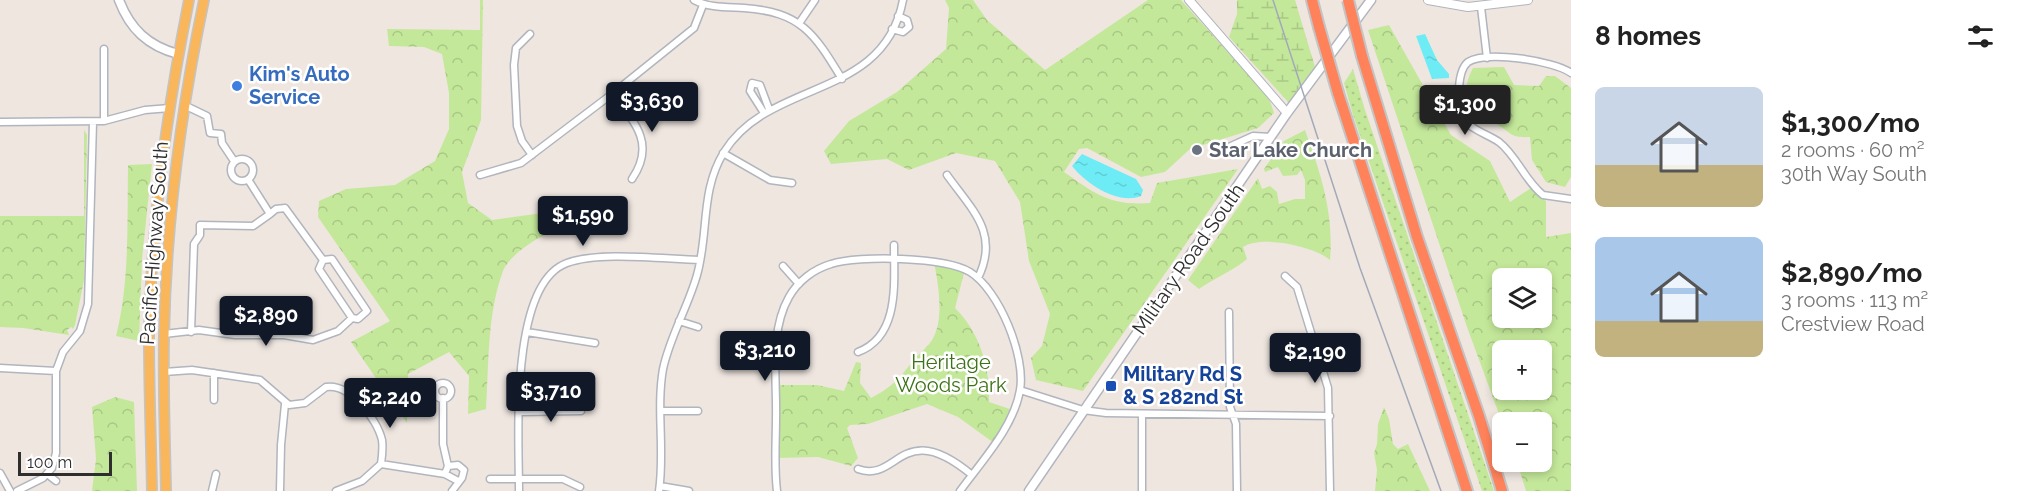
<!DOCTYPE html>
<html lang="en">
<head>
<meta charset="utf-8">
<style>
  :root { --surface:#fff; --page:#f6f6f6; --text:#222; --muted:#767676; --accent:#111827 }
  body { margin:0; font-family:Raleway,sans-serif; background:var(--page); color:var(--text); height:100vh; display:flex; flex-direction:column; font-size:22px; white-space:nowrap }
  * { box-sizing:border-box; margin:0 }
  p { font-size:20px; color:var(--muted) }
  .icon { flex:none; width:33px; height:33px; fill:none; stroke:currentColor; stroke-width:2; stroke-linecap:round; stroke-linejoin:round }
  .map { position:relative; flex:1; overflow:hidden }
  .panel { display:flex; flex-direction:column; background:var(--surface); width:450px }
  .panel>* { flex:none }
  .tools { position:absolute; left:1492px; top:268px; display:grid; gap:12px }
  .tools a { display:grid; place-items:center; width:60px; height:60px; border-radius:9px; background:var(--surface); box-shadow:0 3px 9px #0003; font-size:30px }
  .scale { position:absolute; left:18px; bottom:15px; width:94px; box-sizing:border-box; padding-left:6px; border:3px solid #2e2e2e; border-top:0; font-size:16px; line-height:21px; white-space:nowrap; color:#2e2e2e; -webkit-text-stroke:4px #fff; paint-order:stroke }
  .price { position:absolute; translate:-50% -51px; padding:0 14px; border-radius:6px; background:var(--accent); color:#fff; font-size:20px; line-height:39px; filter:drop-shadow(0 2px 3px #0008) }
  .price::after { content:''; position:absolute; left:50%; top:36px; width:18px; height:14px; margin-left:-9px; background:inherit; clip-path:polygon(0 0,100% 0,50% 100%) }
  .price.active { background:#222; color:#fff }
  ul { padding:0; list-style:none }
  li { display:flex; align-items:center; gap:18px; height:150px; padding:0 24px }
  li span { display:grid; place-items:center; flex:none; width:168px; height:120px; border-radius:9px; color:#555 }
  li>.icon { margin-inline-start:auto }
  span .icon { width:72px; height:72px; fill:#fffc; stroke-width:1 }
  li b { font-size:26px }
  h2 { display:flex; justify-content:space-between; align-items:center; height:72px; padding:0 24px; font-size:26px }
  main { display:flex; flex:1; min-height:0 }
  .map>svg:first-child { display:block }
  .grass { fill:url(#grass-dots) }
  .forest { fill:url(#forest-crowns); fill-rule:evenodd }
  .wetland { fill:url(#wetland-marsh) }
  .water { fill:url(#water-ripples) }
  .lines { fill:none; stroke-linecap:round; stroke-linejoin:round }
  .minor-casing { stroke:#b0b5be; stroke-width:9 }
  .tertiary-casing { stroke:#b0b5be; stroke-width:10 }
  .secondary-casing { stroke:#b0b5be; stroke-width:11 }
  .primary-casing { stroke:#c4c4c4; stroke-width:12 }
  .motorway-casing { stroke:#c4c4c4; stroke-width:14 }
  .minor { stroke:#fff; stroke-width:6 }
  .tertiary { stroke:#fff; stroke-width:8 }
  .secondary { stroke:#fff; stroke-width:8 }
  .primary { stroke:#f9b65b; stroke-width:9 }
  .motorway { stroke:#ff825b; stroke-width:10 }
  .tram { stroke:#a2a9b9; stroke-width:1.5 }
  .motorway-bridge-casing { stroke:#c4c4c4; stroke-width:14; stroke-linecap:butt }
  .motorway-bridge { stroke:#ff825b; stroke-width:10 }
  .shop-dot { fill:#3f7fe0; stroke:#fff; stroke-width:2 }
  .worship-dot { fill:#6b7280; stroke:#fff; stroke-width:2 }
  .transit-dot { fill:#1a4fb4; stroke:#fff; stroke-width:2 }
  .labels { text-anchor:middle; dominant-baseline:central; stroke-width:5; stroke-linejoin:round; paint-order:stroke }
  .shop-label { font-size:20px; font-weight:bold; fill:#366cbe; stroke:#fff; text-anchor:start }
  .worship-label { font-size:20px; font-weight:bold; fill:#5b616d; stroke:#fff; text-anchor:start }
  .street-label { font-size:20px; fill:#2e2e2e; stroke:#fff }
  .park-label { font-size:20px; fill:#3b7117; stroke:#fff }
  .transit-label { font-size:20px; font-weight:bold; fill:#164399; stroke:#fff; text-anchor:start }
</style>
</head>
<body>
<main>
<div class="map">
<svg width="1571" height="491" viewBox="0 0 1571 491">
  <defs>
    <pattern id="grass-dots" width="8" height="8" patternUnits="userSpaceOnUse" patternTransform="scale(1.5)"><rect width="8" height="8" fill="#c4e89a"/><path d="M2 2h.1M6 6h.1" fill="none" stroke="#a9c785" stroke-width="1.8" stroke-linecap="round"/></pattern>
    <pattern id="forest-crowns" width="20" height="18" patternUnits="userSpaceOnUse" patternTransform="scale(1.5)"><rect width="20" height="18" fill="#c4e89a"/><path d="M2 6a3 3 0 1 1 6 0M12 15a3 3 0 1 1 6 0" fill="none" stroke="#a9c785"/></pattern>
    <pattern id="wetland-marsh" width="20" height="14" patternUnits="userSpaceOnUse" patternTransform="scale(1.5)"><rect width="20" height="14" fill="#c4e89a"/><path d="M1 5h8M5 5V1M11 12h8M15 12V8" fill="none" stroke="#a9c785"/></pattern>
    <pattern id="water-ripples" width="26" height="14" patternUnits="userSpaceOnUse" patternTransform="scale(1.5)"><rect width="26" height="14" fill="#6eecf6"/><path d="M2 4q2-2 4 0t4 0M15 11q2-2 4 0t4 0" fill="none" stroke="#60cbd3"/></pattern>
  </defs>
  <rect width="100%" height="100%" fill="#efe6e0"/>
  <path class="grass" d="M1353,69L1364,107L1494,491H1482L1353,115L1344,83Z"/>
  <path class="forest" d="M480,0H483L481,120L462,172L468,203L492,220L543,213L557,230C540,235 510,254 503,271C487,314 489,364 486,409L468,414L469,376L449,352L408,374L407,423L351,342L390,321L318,217L319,201L346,189L395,185L435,161L449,129V93L442,54L424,47L389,46L387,29L480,30Z
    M945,0H973L987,20L1045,70L1148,0H1181L1269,98L1274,113L1258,128L1190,149L1165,172L1141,177L1087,148L1079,149L1064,172C1095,194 1111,206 1150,203L1157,183L1238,169L1083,391L1036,380L1031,358L1042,346L1050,314L1029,261L1020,202L995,161L956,153L909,170L887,159L831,164L824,151L849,121L897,92L946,49L949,8Z
    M1389,25L1451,135L1490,161L1510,202L1531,188L1546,201V237L1571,233V491H1526L1517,462H1542V423L1503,425L1467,327L1368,30ZM1503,279H1542V318H1503ZM1503,351H1542V390H1503Z
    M1504,67L1514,85L1539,86L1546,76H1555L1571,88V177L1565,187L1546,182L1532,160L1530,137C1511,138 1512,134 1497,124C1474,109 1457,97 1473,68Z
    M84,130L87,135L84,280L75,325L73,329L71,327L67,330L69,335L23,328L0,327V216H84Z
    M1305,130C1321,174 1334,213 1330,260C1314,246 1262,235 1243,247L1247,259C1236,269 1213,279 1199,289L1188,280L1258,178L1262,189L1270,186L1277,192L1279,204L1295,199H1305V180L1301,170L1297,175L1283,176L1278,167L1265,172L1264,169L1284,141Z
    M152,164L142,259L139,341L116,336C130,281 127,221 128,165Z
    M934,261L965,269L955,308C980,333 990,367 989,402L1013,410L994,443L958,417L927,404L868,424L850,425L847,428L858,458L851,466L818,457L776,458L777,385H817L844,391L856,362L861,363L860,383L871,398C892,387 898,380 913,361C918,354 927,348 932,340C945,319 938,284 934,261Z
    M115,397L134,402L137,491H92L96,459L92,407Z
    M1384,407L1389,419L1393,444L1398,449L1408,444L1430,491H1375L1377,470L1374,453L1377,444L1378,424Z"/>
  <path class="wetland" d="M1237,0H1295L1315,67L1289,103L1229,37L1237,14Z"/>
  <path class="water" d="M1425,34L1437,60L1449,74V78L1432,79L1416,36Z
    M1082,154L1136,179L1143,190L1141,196C1118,205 1086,184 1072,166Z"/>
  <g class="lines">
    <g class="minor-casing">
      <path id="minor" d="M694,0C709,8 727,7 744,8C801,12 814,33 842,79
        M1481,7L1487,58
        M800,22L815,0
        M892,29L903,32L909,27L907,20L898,16
        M530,34L516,48L514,65L517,126L522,141L532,155
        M104,49V121
        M1571,73C1555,61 1486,50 1468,62C1457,71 1457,103 1462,115C1467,129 1488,134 1499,142C1517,156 1525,181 1543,195L1571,199
        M612,94C635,122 656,144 632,179
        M184,105L207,116L210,133L221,134L222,143L234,161
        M764,113L750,91L752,83L760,85L769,109
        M0,122L104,121L145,110L170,108
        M1231,146L1253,136L1271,137
        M723,153L770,180L792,183
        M231 170a11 11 0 1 1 22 0a11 11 0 1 1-22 0Z
        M480,175L521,163L612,94L694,28L703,5
        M947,175C972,210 1000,233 978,278
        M249,181L270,214L276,209L285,208L323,260
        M332,259L367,311L358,319L352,318L319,269L323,260Z
        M783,266L799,284
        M1285,276L1297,287L1328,388L1330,491
        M1229,312L1230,407L1236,424L1237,491
        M679,321L698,327
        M191,332L194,244L200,235V225L253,226L270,214
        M527,332L595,343
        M164,334L199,330L235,335H284L313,340L338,331L352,318
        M858,352C900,336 894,283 894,245
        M0,368L56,371
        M164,372L192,370L260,380L289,405L305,403L326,387C350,383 377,419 382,440C383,447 382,457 381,464
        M214,373V400
        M435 391a8 8 0 1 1 16 0a8 8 0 1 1-16 0Z
        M1020,390L1083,410L1106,413L1330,416
        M443,398V444L448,466L445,474
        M661,411H698
        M520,412L581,411
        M448,466L458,465L464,470L462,478L452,491
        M858,469C898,484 901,416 972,475
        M0,473L10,491
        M47,474L56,481
        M490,479H563L580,487
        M660,486L689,491
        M17,491L43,478L52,468L56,453V371L63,352L80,331L88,304L93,122
        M212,491L216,474
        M280,491L281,445L285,404
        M336,491L362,481L381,464L445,474L458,481
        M519,491C519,439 509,284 567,263C599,251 663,259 699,260
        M659,491C665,451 656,409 663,369C670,336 688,307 697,275C709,233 700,191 724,152C770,78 884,101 903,0
        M777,491C774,467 776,442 776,418C777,379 769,332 789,297C798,281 814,269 831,264C859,255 945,257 970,272C999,290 1026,356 1020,390C1014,427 981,462 960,491
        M1142,491V414"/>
    </g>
    <g class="tertiary-casing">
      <path id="tertiary" d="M1189,0L1287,113
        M1428,0L1468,7L1528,0"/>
    </g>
    <g class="secondary-casing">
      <path id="secondary" d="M119,0C130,29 148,46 178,54
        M1029,491L1287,113L1371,0"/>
    </g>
    <g class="primary-casing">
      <path id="primary" d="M152,491C151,439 149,387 149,336C151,223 167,110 189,0
        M166,491C165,439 163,387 164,336C166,223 181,110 204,0"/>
    </g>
    <g class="motorway-casing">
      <path id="motorway" d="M1312,0L1319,27
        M1362,56L1417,237L1479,416L1502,491
        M1338,93L1467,491"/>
    </g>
    <use href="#minor" class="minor"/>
    <use href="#tertiary" class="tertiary"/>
    <use href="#secondary" class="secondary"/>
    <use href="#primary" class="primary"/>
    <use href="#motorway" class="motorway"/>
    <path class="tram" d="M1273,0L1360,268L1441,491"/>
    <g class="motorway-bridge-casing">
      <path id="motorway-bridge" d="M1348,0L1362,56
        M1319,27L1338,93"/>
    </g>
    <use href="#motorway-bridge" class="motorway-bridge"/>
  </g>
  <circle class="shop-dot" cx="237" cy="86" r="6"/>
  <circle class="worship-dot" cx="1197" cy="150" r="6"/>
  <rect class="transit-dot" x="1105" y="380" width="12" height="12" rx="3"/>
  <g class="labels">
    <g class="shop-label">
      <text x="249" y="74">Kim's Auto<tspan x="249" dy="23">Service</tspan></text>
    </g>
    <g class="worship-label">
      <text x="1209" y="150">Star Lake Church</text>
    </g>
    <g class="street-label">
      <text transform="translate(154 243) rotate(-86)">Pacific Highway South</text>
      <text transform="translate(1188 259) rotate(-55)">Military Road South</text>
    </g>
    <g class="park-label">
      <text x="951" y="362">Heritage<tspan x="951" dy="23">Woods Park</tspan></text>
    </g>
    <g class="transit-label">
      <text x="1123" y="374">Military Rd S<tspan x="1123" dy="23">&amp; S 282nd St</tspan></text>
    </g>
  </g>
</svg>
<div class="tools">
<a><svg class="icon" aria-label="layers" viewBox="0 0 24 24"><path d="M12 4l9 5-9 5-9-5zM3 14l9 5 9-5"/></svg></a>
<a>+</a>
<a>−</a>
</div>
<div class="scale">100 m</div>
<b class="price" style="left:652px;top:133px">$3,630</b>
<b class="price active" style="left:1465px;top:136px">$1,300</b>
<b class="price" style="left:583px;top:247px">$1,590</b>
<b class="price" style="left:266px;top:347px">$2,890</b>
<b class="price" style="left:765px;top:382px">$3,210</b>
<b class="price" style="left:1315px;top:384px">$2,190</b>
<b class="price" style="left:551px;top:423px">$3,710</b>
<b class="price" style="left:390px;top:429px">$2,240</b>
</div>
<section class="panel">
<h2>8 homes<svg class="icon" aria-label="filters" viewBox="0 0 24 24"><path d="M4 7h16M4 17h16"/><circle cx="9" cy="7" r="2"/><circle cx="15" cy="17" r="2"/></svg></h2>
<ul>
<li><span style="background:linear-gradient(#c9d6e8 65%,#c2b280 0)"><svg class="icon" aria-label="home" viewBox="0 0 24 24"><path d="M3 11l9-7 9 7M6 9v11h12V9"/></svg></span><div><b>$1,300/mo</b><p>2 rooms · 60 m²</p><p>30th Way South</p></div></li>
<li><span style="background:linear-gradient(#a9c7e8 70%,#c2b280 0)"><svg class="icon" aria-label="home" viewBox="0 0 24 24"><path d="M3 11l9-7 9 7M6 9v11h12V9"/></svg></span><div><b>$2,890/mo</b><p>3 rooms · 113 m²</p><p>Crestview Road</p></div></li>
</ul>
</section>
</main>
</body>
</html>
